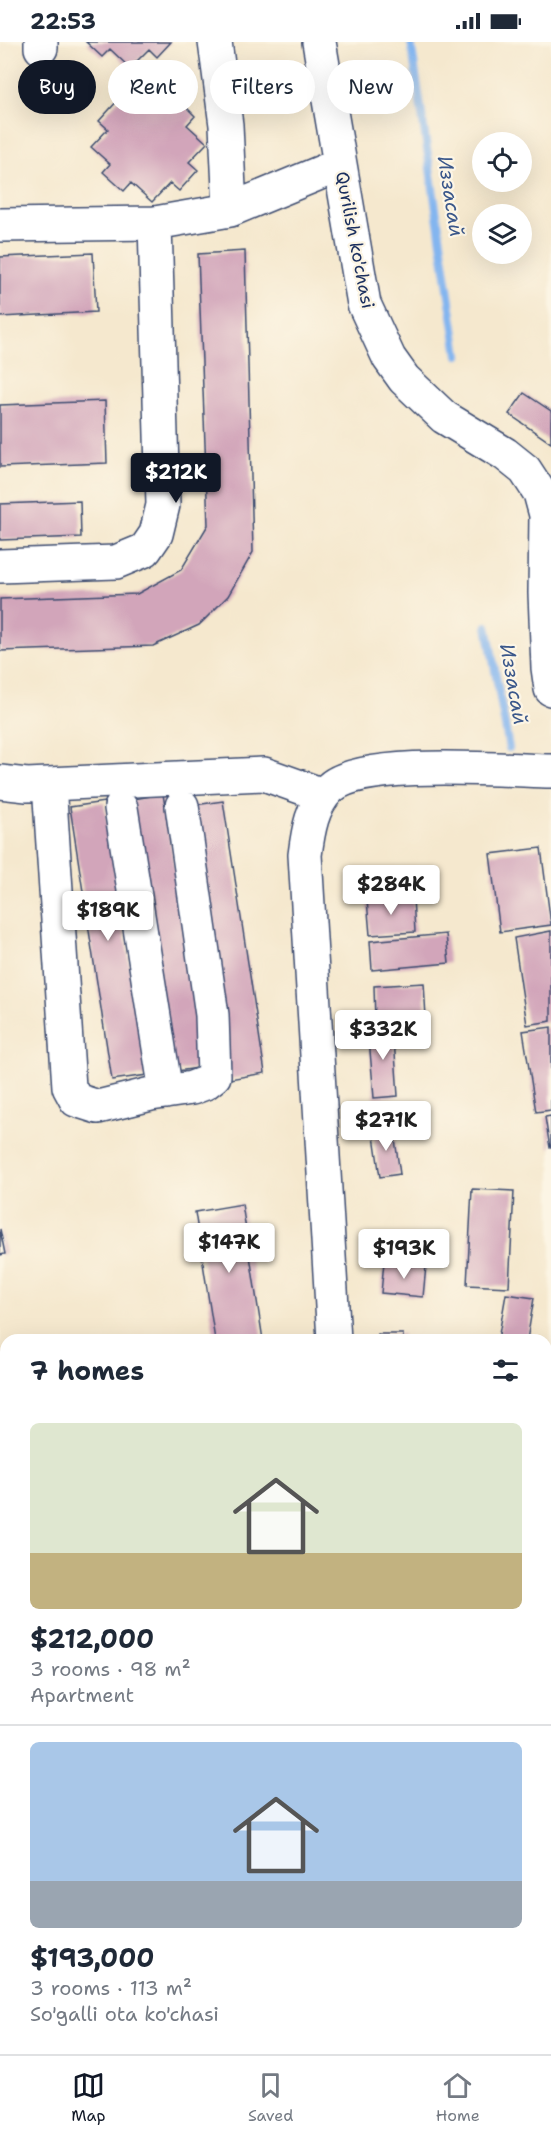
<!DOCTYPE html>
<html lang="en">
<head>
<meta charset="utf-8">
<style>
  :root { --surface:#fff; --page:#f6f6f7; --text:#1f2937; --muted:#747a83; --line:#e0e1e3; --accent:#111827 }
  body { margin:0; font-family:"Shantell Sans",sans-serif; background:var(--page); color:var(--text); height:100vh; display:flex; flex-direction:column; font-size:22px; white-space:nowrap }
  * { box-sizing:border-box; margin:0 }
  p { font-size:20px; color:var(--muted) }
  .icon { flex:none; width:33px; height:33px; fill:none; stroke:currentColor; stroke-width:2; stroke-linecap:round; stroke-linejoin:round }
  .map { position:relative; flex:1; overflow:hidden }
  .sheet { position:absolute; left:0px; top:1292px; width:552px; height:722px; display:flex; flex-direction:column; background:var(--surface); border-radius:18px 18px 0 0; box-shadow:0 6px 24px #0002 }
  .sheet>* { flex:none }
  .top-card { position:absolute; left:18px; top:18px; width:516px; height:54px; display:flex; gap:12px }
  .tools { position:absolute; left:472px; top:90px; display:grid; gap:12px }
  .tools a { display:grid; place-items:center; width:60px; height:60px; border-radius:50%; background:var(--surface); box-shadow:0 6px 24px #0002; font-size:30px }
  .price { position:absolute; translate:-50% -51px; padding:0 14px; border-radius:6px; background:#fff; color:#222; font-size:20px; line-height:39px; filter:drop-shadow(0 2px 3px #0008) }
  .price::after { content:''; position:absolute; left:50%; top:36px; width:18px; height:14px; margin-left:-9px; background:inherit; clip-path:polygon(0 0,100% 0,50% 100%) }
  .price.active { background:var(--accent); color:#fff }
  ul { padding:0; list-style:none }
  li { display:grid; align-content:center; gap:12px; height:318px; padding:0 30px }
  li+li { border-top:2px solid var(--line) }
  li span { display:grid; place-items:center; height:186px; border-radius:9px; color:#555 }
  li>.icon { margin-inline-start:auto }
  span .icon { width:108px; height:108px; fill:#fffc; stroke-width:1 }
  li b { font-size:26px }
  h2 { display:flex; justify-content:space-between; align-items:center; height:72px; padding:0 30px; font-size:26px }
  .chip { padding:0 21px; border-radius:27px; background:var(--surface); box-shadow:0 6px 24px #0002; font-size:21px; line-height:54px }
  .chip.active { background:var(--accent); color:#fff }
  .status { display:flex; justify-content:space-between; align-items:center; height:42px; padding:0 30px; background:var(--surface); direction:ltr }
  .status svg { height:16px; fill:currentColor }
  .menu { display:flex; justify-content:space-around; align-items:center; height:84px; border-top:2px solid var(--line); background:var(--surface); font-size:16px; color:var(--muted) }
  .menu a { display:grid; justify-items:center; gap:3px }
  .menu .active { color:var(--accent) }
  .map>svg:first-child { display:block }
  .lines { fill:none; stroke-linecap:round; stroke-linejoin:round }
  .stream { stroke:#83b5ef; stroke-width:8 }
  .building { fill:#d2a5ba }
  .minor-casing { stroke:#3c4b6f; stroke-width:36 }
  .minor { stroke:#fff; stroke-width:33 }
  .labels { text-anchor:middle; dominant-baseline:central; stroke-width:4.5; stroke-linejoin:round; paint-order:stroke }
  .street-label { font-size:18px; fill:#1b2f5e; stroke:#fcf5e5 }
  .water-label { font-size:20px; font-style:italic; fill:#3a578a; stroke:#fcf5e5 }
</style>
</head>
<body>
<div class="status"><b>22:53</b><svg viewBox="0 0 49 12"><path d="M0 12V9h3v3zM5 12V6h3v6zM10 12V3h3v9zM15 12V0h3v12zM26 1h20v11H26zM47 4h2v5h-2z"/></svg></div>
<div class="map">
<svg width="551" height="2012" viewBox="0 0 551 2012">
  <rect width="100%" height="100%" fill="#fcf5e5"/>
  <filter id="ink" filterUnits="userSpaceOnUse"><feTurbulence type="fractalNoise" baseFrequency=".0167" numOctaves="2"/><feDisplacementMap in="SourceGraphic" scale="12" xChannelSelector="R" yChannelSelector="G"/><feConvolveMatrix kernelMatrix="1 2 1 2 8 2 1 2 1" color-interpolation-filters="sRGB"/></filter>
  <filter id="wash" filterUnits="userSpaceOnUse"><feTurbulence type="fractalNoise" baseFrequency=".008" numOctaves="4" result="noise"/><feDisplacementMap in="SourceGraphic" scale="24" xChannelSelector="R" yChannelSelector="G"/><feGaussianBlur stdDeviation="1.35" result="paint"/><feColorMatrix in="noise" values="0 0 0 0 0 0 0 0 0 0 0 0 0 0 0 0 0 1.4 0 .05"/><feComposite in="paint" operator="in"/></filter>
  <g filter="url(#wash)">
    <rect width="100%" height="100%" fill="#f5e8ce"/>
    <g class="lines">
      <path class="stream" d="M411,0L458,313
        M487,584L509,706"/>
    </g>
    <g id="blocks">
      <path class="building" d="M86,0H171L157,15L149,7L130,26L110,7L102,15Z
        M147,44L166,62L174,53L195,74L187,83L207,101L189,120L198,128L179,149L170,141L152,160L131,141L124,149L103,130L110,122L91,105L108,87L99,79L120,56L129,64Z
        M245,209L253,510L228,554L199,583L153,604L0,609V557L137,552L181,528L208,483L198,212Z
        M93,211L96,270L0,275V215Z
        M524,351L551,369V401L509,372Z
        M105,359L107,421L0,425V363Z
        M80,459L81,495L0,498V462Z
        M163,752L205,1025L170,1030L128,758Z
        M223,759L265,1031L230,1037L188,764Z
        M104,760L147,1033L112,1038L70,765Z
        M541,806L551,883L500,890L490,812Z
        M413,855L415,890L370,893L367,858Z
        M551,889V979L527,983L514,896Z
        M446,892L449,921L372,928L370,899Z
        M424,941L426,975L375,978L374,944Z
        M393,983L398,1054L374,1056L368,985Z
        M551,985V1068L536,1070L523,989Z
        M551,1074V1106H550L545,1075Z
        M393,1084L400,1132L380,1135L373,1087Z
        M472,1147L514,1149L509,1245L467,1243Z
        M242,1162L263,1298H215L195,1170Z
        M0,1187L5,1212L0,1213Z
        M384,1220L426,1224L423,1255L381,1251Z
        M506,1252L534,1256L527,1298H498Z
        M378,1292H403V1298H378Z
        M546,1586H551V1618H546Z
        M0,1795L6,1796V1872L0,1871Z
        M17,2007H57L58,2012H18Z
        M137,2007H177L178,2012H138Z
        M243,2007H287L288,2012H244Z
        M346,2007H400V2012H347Z"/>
    </g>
  </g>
  <g filter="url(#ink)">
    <use href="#blocks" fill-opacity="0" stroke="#3c4b6f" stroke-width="1.5"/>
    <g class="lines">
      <g class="minor-casing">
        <path id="minor" d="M41,0V6
          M215,0L226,83L230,168
          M319,0L364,262L389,316L404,337L444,375L505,412L525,428L540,451L546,473L545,551L548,626L551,647
          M155,181L230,168L339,123
          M0,183L155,181L163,463L156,492L145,508L116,520L0,524
          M0,740L27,743L264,732L323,753
          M49,742L69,1045L76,1058L98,1065L151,1052L192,1046L205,1041L214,1034L212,973L182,764
          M121,766L166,1050
          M334,1298L305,813C308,789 312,763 330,746C361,716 505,728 551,729
          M0,1428L6,1449
          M0,1556L6,1555"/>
      </g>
      <use href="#minor" class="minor"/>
    </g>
  </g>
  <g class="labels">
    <g class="street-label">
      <text transform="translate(355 198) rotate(79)">Qurilish ko'chasi</text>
    </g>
    <g class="water-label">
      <text transform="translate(451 154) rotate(81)">Иззасай</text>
      <text transform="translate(514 642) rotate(80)">Иззасай</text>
    </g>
  </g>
</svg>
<div class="tools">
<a><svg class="icon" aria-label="locate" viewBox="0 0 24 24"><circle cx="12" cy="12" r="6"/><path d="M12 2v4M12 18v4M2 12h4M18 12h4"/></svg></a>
<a><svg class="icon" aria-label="layers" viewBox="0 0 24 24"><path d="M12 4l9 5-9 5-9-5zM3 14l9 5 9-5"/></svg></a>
</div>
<b class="price active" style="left:176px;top:462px">$212K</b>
<b class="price" style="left:391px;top:874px">$284K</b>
<b class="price" style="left:108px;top:900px">$189K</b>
<b class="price" style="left:383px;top:1019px">$332K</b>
<b class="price" style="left:386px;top:1110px">$271K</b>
<b class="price" style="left:229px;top:1232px">$147K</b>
<b class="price" style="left:404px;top:1238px">$193K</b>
<div class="top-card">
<a class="chip active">Buy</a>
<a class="chip">Rent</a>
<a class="chip">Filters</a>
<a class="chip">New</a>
</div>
<section class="sheet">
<h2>7 homes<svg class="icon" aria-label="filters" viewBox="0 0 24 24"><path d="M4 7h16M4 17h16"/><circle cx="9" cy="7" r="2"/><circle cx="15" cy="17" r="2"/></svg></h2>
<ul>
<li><span style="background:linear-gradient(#dfe7d0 70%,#c2b280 0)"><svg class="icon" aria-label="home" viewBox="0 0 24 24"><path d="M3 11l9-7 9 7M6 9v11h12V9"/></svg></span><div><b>$212,000</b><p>3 rooms · 98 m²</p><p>Apartment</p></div></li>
<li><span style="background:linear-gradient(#a9c7e8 75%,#9aa5b1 0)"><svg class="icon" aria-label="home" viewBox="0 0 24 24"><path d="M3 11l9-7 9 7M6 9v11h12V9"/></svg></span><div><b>$193,000</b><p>3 rooms · 113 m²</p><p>So'galli ota ko'chasi</p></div></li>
</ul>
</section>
</div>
<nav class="menu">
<a class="active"><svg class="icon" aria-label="map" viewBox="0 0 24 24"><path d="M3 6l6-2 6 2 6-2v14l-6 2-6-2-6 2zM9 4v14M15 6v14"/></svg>Map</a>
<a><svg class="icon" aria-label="saved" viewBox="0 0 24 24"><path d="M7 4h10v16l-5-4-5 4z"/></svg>Saved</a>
<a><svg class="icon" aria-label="home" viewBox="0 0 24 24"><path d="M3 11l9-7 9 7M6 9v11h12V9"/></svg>Home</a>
</nav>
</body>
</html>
